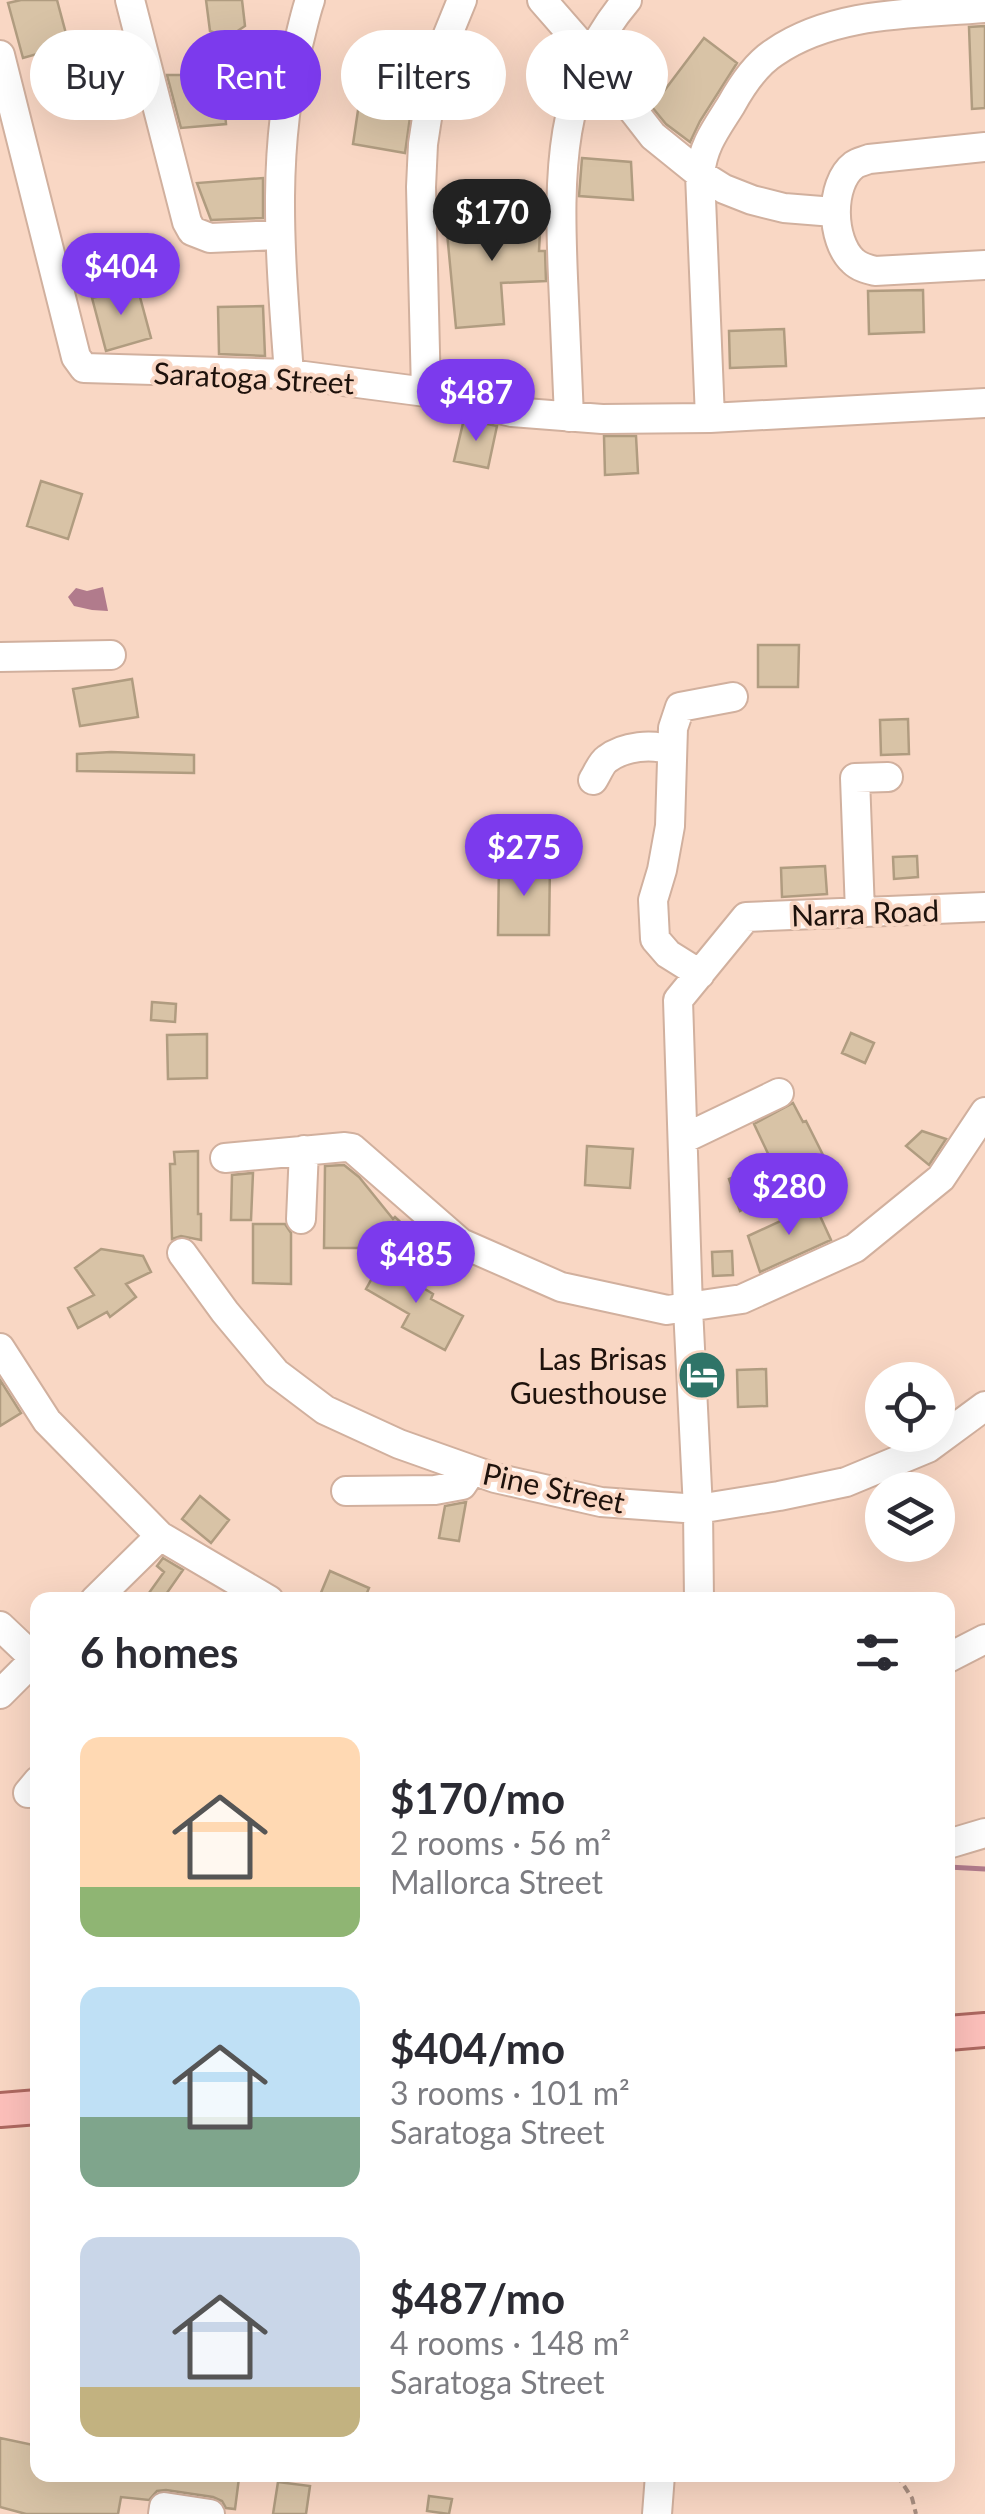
<!DOCTYPE html>
<html lang="en">
<head>
<meta charset="utf-8">
<style>
  :root { --surface:#fff; --page:#f7f7f7; --text:#2b2b33; --muted:#7c7c81; --accent:#7c3aed }
  body { margin:0; font-family:Lato,sans-serif; background:var(--page); color:var(--text); height:100vh; display:flex; flex-direction:column; font-size:38px; white-space:nowrap }
  * { box-sizing:border-box; margin:0 }
  p { font-size:32px; color:var(--muted) }
  .icon { flex:none; width:55px; height:55px; fill:none; stroke:currentColor; stroke-width:2; stroke-linecap:round; stroke-linejoin:round }
  .map { position:relative; flex:1; overflow:hidden }
  .side { position:absolute; left:30px; top:1592px; width:925px; height:890px; display:flex; flex-direction:column; background:var(--surface); border-radius:20px; box-shadow:0 10px 40px #0002 }
  .side>* { flex:none }
  .hud { position:absolute; left:30px; top:30px; width:925px; height:90px; display:flex; gap:20px }
  .tools { position:absolute; left:865px; top:1362px; display:grid; gap:20px }
  .tools a { display:grid; place-items:center; width:90px; height:90px; border-radius:50%; background:var(--surface); box-shadow:0 10px 40px #0002; font-size:50px }
  .price { position:absolute; translate:-50% -85px; padding:0 22px; border-radius:35px; background:var(--accent); color:#fff; font-size:32px; line-height:65px; filter:drop-shadow(0 2px 5px #0008) }
  .price::after { content:''; position:absolute; left:50%; top:60px; width:30px; height:22px; margin-left:-15px; background:inherit; clip-path:polygon(0 0,100% 0,50% 100%) }
  .price.selected { background:#222; color:#fff }
  ul { padding:0; list-style:none }
  li { display:flex; align-items:center; gap:30px; height:250px; padding:0 50px }
  li span { display:grid; place-items:center; flex:none; width:280px; height:200px; border-radius:20px; color:#555 }
  li>.icon { margin-inline-start:auto }
  span .icon { width:120px; height:120px; fill:#fffc; stroke-width:1 }
  li b { font-size:42px }
  h2 { display:flex; justify-content:space-between; align-items:center; height:120px; padding:0 50px; font-size:42px }
  .pill { padding:0 35px; border-radius:45px; background:var(--surface); box-shadow:0 10px 40px #0002; font-size:35px; line-height:90px }
  .pill.selected { background:var(--accent); color:#fff }
  .map>svg:first-child { display:block }
  .water { fill:#b17b8c }
  .lines { fill:none; stroke-linecap:round; stroke-linejoin:round }
  .stream { stroke:#b17b8c; stroke-width:5 }
  .building { fill:#d8c3a6; stroke:#b09c80; stroke-width:2.5 }
  .minor-casing { stroke:#d1b09e; stroke-width:32 }
  .major-casing { stroke:#ae6860; stroke-width:38 }
  .path { stroke:#a78d7f; stroke-width:4; stroke-dasharray:8 5; stroke-linecap:butt }
  .minor { stroke:#fff; stroke-width:28 }
  .major { stroke:#fdc0bb; stroke-width:32 }
  .labels { text-anchor:middle; dominant-baseline:central; stroke-width:8; stroke-linejoin:round; paint-order:stroke }
  .street-label { font-size:30px; fill:#1e120c; stroke:#f9d7c4 }
  .poi-label { font-size:30px; fill:#1e120c; stroke:#f9d7c4; text-anchor:end }
</style>
</head>
<body>
<div class="map">
<svg width="985" height="2514" viewBox="0 0 985 2514">
  <rect width="100%" height="100%" fill="#f9d7c4"/>
  <path class="water" d="M103,587L108,611L92,610L74,606L68,597L76,588L87,591Z"/>
  <g class="lines">
    <path class="stream" d="M948,1867L985,1869"/>
  </g>
  <path class="building" d="M21,0H57L69,45L23,58L8,3Z
    M206,0H242L245,26L227,38L210,31Z
    M985,26V108L972,109L969,27Z
    M704,38L737,63L700,121L690,142L666,124L652,107Z
    M123,44L135,88L84,101L76,67L120,51Z
    M364,70L415,82L405,153L353,144Z
    M167,75H222L226,124L181,128Z
    M582,158L631,162L633,200L579,196Z
    M263,178V218L211,220L197,183Z
    M503,213H541L539,251H545L546,281L501,283L504,324L456,328L446,222L503,217Z
    M137,286L151,338L106,351L92,298Z
    M923,290L924,332L869,334L868,291Z
    M263,306L265,356L219,354L218,307Z
    M784,329L786,366L730,368L729,331Z
    M464,419L497,426L488,468L454,461Z
    M604,436H636L638,473L605,475Z
    M41,481L82,494L68,539L27,526Z
    M758,645H799L798,687H758Z
    M132,679L138,717L80,726L73,689Z
    M908,719L909,754L881,755L880,720Z
    M111,752L194,755V773L77,771V754Z
    M917,856L918,877L894,879L893,857Z
    M499,862L550,863L549,935H498Z
    M825,866L827,894L782,897L781,868Z
    M152,1002L176,1004L175,1022L151,1020Z
    M851,1033L874,1043L865,1063L842,1053Z
    M207,1034V1078L168,1079L167,1035Z
    M793,1103L803,1122L806,1121L828,1165L758,1199L759,1201L740,1211L729,1179L772,1162L754,1124Z
    M922,1131L946,1139L929,1165L906,1146Z
    M587,1146L633,1149L630,1188L585,1185Z
    M198,1151V1214H201V1240L181,1236L172,1239L170,1164H175L174,1152Z
    M344,1165L359,1177L393,1219L395,1217L421,1241V1255L386,1254L390,1248H324L325,1166Z
    M253,1173L251,1220H231L232,1175Z
    M815,1205L831,1240L760,1272L748,1236Z
    M253,1224H285L291,1233V1284L253,1283Z
    M101,1249L143,1256L151,1272L126,1284L136,1297L110,1317L107,1312L78,1328L68,1308L94,1295L75,1268Z
    M732,1251L733,1275L713,1276L712,1252Z
    M381,1262L433,1294L431,1299L463,1316L445,1350L402,1327L409,1314L366,1289Z
    M766,1369L767,1406L738,1407L737,1370Z
    M0,1380L21,1413L0,1426Z
    M200,1496L229,1520L211,1543L182,1519Z
    M466,1502L459,1541L439,1538L445,1506Z
    M163,1558L183,1570L162,1600H144L164,1572L157,1566Z
    M330,1571L369,1588L364,1600H318Z
    M0,2438L38,2446V2475H57L77,2480V2475H217L239,2478L235,2509L226,2508L222,2501L213,2497L166,2490L157,2491L149,2500L121,2497L118,2514H26L0,2507Z
    M278,2482L310,2486L306,2514H273Z
    M429,2496L452,2499L449,2514L427,2511Z"/>
  <g class="lines">
    <g class="minor-casing">
      <path id="minor" d="M130,0L187,222L192,231L210,238L279,235
        M542,0L590,55L653,136L700,174L724,189L752,200L784,208L834,212
        M0,55L76,357L84,368L289,374L426,392L512,412L602,419L710,418L985,403
        M985,147L869,159C864,161 858,162 854,165C829,184 831,241 853,261C859,267 867,269 875,271L985,265
        M289,374C281,262 270,154 298,45C302,30 305,14 310,0
        M426,392L421,187L423,144L431,92L442,49L462,0
        M569,417C567,371 565,324 563,278C559,176 557,82 627,0
        M710,418L700,174C703,145 716,129 731,105C742,85 756,64 775,52C835,11 916,14 985,8
        M0,657L111,655
        M593,780C597,774 601,763 607,759C624,746 653,743 672,751
        M860,912L855,778L888,777
        M700,974L668,954L655,939L653,900L662,870L670,826L673,728L680,707L733,697
        M683,1139L779,1093
        M225,1158L345,1147L352,1148L461,1243L561,1287L667,1310L742,1299L855,1248L941,1178L985,1112
        M301,1219L304,1150
        M182,1253L225,1312L276,1373L325,1410L399,1444L495,1478L601,1502L698,1509L779,1496L846,1482L928,1448L985,1406
        M0,1348L47,1421L160,1536L269,1600
        M346,1491L435,1490L462,1485L472,1470
        M95,1600L160,1536
        M699,1600L698,1509L688,1308L678,1000L746,917L985,907
        M0,1626L38,1662
        M948,1658L985,1639
        M0,1694L38,1656
        M28,1793L38,1781
        M948,1844L985,1833
        M163,2514L164,2507L210,2514
        M657,2514L660,2475"/>
    </g>
    <g class="major-casing">
      <path id="major" d="M948,2033L985,2030
        M0,2110L38,2107"/>
    </g>
    <path class="path" d="M897,2475L912,2498L916,2514"/>
    <use href="#minor" class="minor"/>
    <use href="#major" class="major"/>
  </g>
  <defs>
    <g id="hotel-disc" transform="scale(2.5)"><circle r="9.5" fill="#2f7468" stroke="#f9d7c4"/><path d="M-6-4.5h1.5V1H6V5H4.5V3h-9V5H-6ZM-4 0a1.8 1.8 0 1 1 3.6 0ZM.5 0V-2.5h3Q6-2.5 6 0Z" fill="#fff"/></g>
  </defs>
  <g fill-rule="evenodd">
    <use href="#hotel-disc" x="702" y="1375"/>
  </g>
  <g class="labels">
    <g class="street-label">
      <text transform="translate(254 377) rotate(3)">Saratoga Street</text>
      <text transform="translate(865 912) rotate(-2)">Narra Road</text>
      <text transform="translate(554 1487) rotate(12)">Pine Street</text>
    </g>
    <g class="poi-label">
      <text x="667" y="1358">Las Brisas<tspan x="667" dy="34">Guesthouse</tspan></text>
    </g>
  </g>
</svg>
<div class="tools">
<a><svg class="icon" aria-label="locate" viewBox="0 0 24 24"><circle cx="12" cy="12" r="6"/><path d="M12 2v4M12 18v4M2 12h4M18 12h4"/></svg></a>
<a><svg class="icon" aria-label="layers" viewBox="0 0 24 24"><path d="M12 4l9 5-9 5-9-5zM3 14l9 5 9-5"/></svg></a>
</div>
<b class="price selected" style="left:492px;top:264px">$170</b>
<b class="price" style="left:121px;top:318px">$404</b>
<b class="price" style="left:476px;top:444px">$487</b>
<b class="price" style="left:524px;top:899px">$275</b>
<b class="price" style="left:789px;top:1238px">$280</b>
<b class="price" style="left:416px;top:1306px">$485</b>
<div class="hud">
<a class="pill">Buy</a>
<a class="pill selected">Rent</a>
<a class="pill">Filters</a>
<a class="pill">New</a>
</div>
<section class="side">
<h2>6 homes<svg class="icon" aria-label="filters" viewBox="0 0 24 24"><path d="M4 7h16M4 17h16"/><circle cx="9" cy="7" r="2"/><circle cx="15" cy="17" r="2"/></svg></h2>
<ul>
<li><span style="background:linear-gradient(#ffd9b3 75%,#8fb573 0)"><svg class="icon" aria-label="home" viewBox="0 0 24 24"><path d="M3 11l9-7 9 7M6 9v11h12V9"/></svg></span><div><b>$170/mo</b><p>2 rooms · 56 m²</p><p>Mallorca Street</p></div></li>
<li><span style="background:linear-gradient(#bfe0f5 65%,#7fa58c 0)"><svg class="icon" aria-label="home" viewBox="0 0 24 24"><path d="M3 11l9-7 9 7M6 9v11h12V9"/></svg></span><div><b>$404/mo</b><p>3 rooms · 101 m²</p><p>Saratoga Street</p></div></li>
<li><span style="background:linear-gradient(#c9d6e8 75%,#c2b280 0)"><svg class="icon" aria-label="home" viewBox="0 0 24 24"><path d="M3 11l9-7 9 7M6 9v11h12V9"/></svg></span><div><b>$487/mo</b><p>4 rooms · 148 m²</p><p>Saratoga Street</p></div></li>
</ul>
</section>
</div>
</body>
</html>
